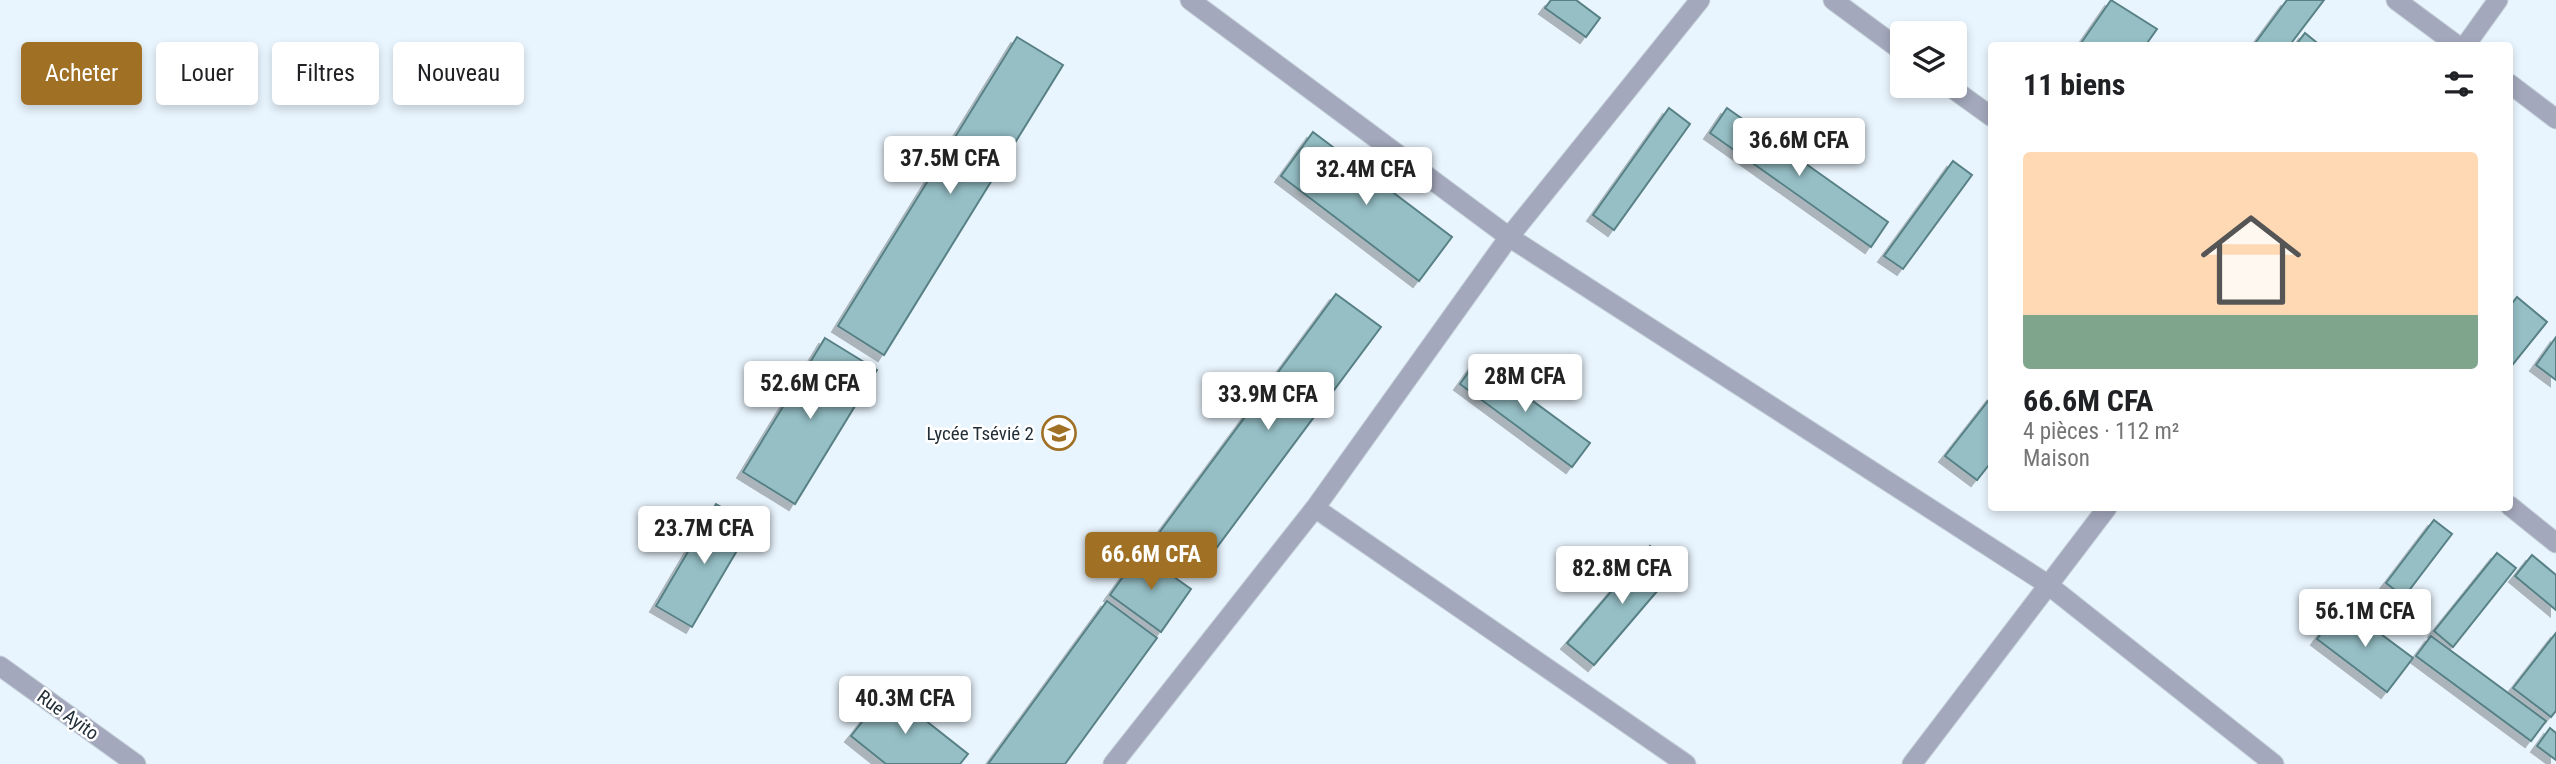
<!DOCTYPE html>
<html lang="fr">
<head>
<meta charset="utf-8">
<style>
  :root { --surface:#fff; --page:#f2f2f2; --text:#202124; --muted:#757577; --line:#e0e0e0; --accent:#a07124 }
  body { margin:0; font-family:"Roboto Condensed",sans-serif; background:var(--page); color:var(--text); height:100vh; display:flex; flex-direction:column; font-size:26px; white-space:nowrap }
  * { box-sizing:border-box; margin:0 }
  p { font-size:23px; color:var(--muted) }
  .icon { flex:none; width:38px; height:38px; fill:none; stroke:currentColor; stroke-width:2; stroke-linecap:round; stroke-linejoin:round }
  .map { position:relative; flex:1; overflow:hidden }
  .side { position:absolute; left:1988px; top:42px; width:525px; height:469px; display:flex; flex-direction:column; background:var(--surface); border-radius:7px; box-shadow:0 4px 10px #0003 }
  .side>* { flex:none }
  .hud { position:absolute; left:21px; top:42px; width:665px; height:63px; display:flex; gap:14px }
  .tools { position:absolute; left:1890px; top:21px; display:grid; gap:14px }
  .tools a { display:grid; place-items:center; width:77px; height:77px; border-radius:7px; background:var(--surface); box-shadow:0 4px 10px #0003; font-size:35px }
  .price { position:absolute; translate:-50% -60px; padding:0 16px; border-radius:7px; background:#fff; color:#222; font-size:23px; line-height:46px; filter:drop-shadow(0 2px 4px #0008) }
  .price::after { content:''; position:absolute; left:50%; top:42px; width:21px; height:16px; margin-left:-10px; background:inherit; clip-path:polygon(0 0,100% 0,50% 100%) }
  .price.selected { background:var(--accent); color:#fff }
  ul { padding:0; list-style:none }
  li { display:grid; align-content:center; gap:14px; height:371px; padding:0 35px }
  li+li { border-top:2px solid var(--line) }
  li span { display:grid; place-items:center; height:217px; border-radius:7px; color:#555 }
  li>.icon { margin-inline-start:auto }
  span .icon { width:126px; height:126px; fill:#fffc; stroke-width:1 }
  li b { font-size:30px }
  h2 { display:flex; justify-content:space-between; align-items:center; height:84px; padding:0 35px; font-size:30px }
  .chip { padding:0 24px; border-radius:7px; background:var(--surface); box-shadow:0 4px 10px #0003; font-size:24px; line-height:63px }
  .chip.selected { background:var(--accent); color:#fff }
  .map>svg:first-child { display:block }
  .building { fill:#95bfc5; stroke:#588186; stroke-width:2; filter:url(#shadow) }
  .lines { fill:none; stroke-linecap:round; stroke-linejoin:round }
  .minor-casing { stroke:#c5d1da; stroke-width:21 }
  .minor { stroke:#a3a8bc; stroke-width:19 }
  .labels { text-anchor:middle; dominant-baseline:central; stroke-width:5; stroke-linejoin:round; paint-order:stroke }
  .poi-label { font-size:19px; fill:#232f38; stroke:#fff; text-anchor:end }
  .street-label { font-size:19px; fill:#232f38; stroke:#fff }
</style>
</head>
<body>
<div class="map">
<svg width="2556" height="764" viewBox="0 0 2556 764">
  <defs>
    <filter id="shadow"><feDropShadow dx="-6" dy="6" stdDeviation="0" flood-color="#0004"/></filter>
  </defs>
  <rect width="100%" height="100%" fill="#e9f5fe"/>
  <path class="building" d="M1551,0H1576L1600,18L1586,37L1545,8Z
    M2111,0L2157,29L2145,46H2079Z
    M2287,0H2324L2289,46H2253Z
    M2305,33L2321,46H2295Z
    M1017,37L1063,65L884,355L838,326Z
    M1669,108L1690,124L1614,230L1593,215Z
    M1727,108L1888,222L1871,247L1710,133Z
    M1313,132L1452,237L1419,281L1281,176Z
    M1953,161L1972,175L1903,269L1884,256Z
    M1336,294L1381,327L1200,570L1156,537Z
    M2517,297L2547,322L2510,368V306Z
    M2556,337V380L2536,365Z
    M825,338L877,370L795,504L743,472Z
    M1477,360L1590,443L1572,467L1460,384Z
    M1992,396V461L1977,480L1945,456Z
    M716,504L752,525L692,627L656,606Z
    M2434,520L2452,534L2404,597L2386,583Z
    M1650,546L1676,569L1594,665L1567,643Z
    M1140,553L1191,589L1161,632L1110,595Z
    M2497,553L2516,568L2453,647L2434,631Z
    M2532,555L2556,575V610L2515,576Z
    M1107,601L1157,638L1065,764H988Z
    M2342,605L2413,658L2387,692L2317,639Z
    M2556,633V711L2551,717L2513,688Z
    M2431,636L2546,721L2531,741L2416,656Z
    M887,690L968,754L960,764H886L851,736Z
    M2550,728L2556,733V760L2537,746Z"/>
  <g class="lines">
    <g class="minor-casing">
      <path id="minor" d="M1190,0L1509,237L2047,584L2274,764
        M1833,0L1902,51
        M2396,0L2458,46
        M2465,46L2498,0
        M2510,84L2556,119
        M1949,86L1992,117
        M2510,506L2556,543
        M1315,508L1686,764
        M0,666L136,764
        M1113,764L1315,508L1509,237L1700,0
        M1912,764L2107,508"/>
    </g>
    <use href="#minor" class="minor"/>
  </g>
  <defs>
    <g id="school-ring" transform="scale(1.75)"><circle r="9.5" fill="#fff" stroke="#a07124" stroke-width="1.5"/><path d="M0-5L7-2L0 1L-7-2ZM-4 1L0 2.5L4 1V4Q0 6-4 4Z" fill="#a07124"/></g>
  </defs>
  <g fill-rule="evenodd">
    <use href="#school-ring" x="1059" y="433"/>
  </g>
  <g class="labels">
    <g class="poi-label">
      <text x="1034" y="433">Lycée Tsévié 2</text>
    </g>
    <g class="street-label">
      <text transform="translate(68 715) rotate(36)">Rue Ayito</text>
    </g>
  </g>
</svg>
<div class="tools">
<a><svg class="icon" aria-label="layers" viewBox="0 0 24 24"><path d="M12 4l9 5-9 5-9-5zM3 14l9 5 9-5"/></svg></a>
</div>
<b class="price" style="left:1799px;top:178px">36.6M CFA</b>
<b class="price" style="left:950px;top:196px">37.5M CFA</b>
<b class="price" style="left:1366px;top:207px">32.4M CFA</b>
<b class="price" style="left:1525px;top:414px">28M CFA</b>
<b class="price" style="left:810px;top:421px">52.6M CFA</b>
<b class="price" style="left:1268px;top:432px">33.9M CFA</b>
<b class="price" style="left:704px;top:566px">23.7M CFA</b>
<b class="price selected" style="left:1151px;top:592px">66.6M CFA</b>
<b class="price" style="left:1622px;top:606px">82.8M CFA</b>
<b class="price" style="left:2365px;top:649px">56.1M CFA</b>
<b class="price" style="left:905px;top:736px">40.3M CFA</b>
<div class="hud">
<a class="chip selected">Acheter</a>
<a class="chip">Louer</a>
<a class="chip">Filtres</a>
<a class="chip">Nouveau</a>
</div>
<section class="side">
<h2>11 biens<svg class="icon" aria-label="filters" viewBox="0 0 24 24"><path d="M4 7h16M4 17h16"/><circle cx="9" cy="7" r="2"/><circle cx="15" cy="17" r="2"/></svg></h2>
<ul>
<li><span style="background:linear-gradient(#ffd9b3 75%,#7fa58c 0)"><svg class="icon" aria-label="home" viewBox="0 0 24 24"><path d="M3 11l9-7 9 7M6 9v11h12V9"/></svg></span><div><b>66.6M CFA</b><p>4 pièces · 112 m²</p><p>Maison</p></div></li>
</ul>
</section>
</div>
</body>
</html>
